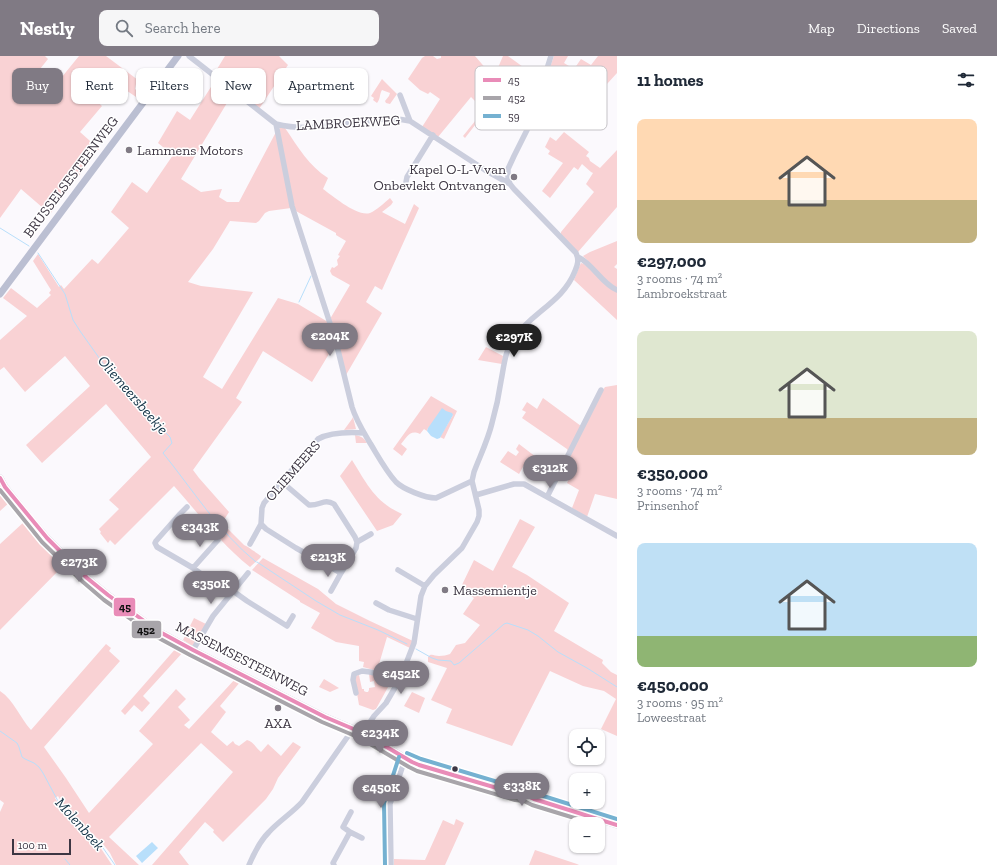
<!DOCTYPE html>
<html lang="en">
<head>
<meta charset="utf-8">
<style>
  :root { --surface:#fff; --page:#f6f6f7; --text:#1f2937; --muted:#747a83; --accent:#807a84 }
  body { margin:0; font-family:"Zilla Slab",serif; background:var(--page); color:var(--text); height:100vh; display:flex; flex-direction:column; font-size:15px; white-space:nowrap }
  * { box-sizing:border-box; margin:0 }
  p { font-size:13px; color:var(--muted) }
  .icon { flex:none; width:22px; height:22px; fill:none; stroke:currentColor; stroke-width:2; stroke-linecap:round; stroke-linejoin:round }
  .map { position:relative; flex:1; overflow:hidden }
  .details { display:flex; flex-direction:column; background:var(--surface); width:380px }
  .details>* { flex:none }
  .banner { position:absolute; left:12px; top:12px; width:380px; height:36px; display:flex; gap:8px }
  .buttons { position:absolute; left:569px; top:673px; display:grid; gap:8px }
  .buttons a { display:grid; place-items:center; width:36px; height:36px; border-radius:8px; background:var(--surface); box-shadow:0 1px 3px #0004; font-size:20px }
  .scale { position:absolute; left:12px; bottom:10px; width:59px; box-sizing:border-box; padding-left:4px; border:2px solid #3d3643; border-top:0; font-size:11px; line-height:14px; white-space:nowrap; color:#3d3643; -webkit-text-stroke:3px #fff; paint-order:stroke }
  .price { position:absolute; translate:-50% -34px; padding:0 9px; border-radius:14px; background:var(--accent); color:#fff; font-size:13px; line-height:26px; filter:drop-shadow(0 1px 2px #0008) }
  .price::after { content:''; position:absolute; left:50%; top:24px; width:12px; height:9px; margin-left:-6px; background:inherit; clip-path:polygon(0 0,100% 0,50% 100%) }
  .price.on { background:#222; color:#fff }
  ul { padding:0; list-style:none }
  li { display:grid; align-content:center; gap:8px; height:212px; padding:0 20px }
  li span { display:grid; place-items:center; height:124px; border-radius:8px; color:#555 }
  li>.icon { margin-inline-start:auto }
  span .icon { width:72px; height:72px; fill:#fffc; stroke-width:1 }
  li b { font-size:17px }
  h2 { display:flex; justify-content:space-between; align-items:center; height:48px; padding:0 20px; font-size:17px }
  .tag { padding:0 14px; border-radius:8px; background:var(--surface); box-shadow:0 1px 3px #0004; font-size:14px; line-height:36px }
  .tag.on { background:var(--accent); color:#fff }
  header { display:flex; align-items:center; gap:24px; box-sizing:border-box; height:56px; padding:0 20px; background:var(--accent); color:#fff }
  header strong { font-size:19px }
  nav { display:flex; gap:22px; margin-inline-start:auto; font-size:14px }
  .search { width:280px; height:36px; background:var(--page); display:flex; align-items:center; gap:10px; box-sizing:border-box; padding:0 14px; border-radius:8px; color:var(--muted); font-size:15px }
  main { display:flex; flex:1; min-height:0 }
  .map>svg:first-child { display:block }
  .green { fill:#f9d2d4 }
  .water { fill:#b8dffb }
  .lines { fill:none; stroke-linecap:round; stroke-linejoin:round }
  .stream { stroke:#b8dffb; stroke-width:1 }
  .minor { stroke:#cbcedd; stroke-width:5.5 }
  .major { stroke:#bbbfd2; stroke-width:7 }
  .bus-1-casing { stroke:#fff; stroke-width:7 }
  .bus-2-casing { stroke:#fff; stroke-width:7 }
  .bus-3-casing { stroke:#fff; stroke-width:7 }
  .bus-1 { stroke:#e98cb8; stroke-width:4 }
  .bus-2 { stroke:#a8a5aa; stroke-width:4 }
  .bus-3 { stroke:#75b1d1; stroke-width:4 }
  .poi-dot { fill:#807a84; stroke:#fff; stroke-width:1.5 }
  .bus-dot { fill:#3d3643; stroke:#fff; stroke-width:1.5 }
  .labels { text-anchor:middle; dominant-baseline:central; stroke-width:3; stroke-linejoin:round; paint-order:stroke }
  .street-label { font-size:14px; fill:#3d3643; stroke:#fff }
  .poi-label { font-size:14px; fill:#3d3643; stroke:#fff; text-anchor:start }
  .water-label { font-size:15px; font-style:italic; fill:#153448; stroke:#fff }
  .key { fill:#fff; stroke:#c5c3c7; stroke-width:1 }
  .key-label { font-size:11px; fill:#3d3643 }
  .line-badge { stroke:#fff; stroke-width:1.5 }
  .pale-badge-label { font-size:11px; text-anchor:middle; font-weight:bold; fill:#111 }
</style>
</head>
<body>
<header>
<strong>Nestly</strong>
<div class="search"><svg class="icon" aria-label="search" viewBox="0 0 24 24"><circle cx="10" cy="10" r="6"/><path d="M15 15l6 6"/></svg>Search here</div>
<nav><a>Map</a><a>Directions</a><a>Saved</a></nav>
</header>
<main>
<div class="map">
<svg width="617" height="809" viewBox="0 0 617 809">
  <rect width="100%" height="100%" fill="#fbf9fd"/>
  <path class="green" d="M0,0H45L48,3L28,28L44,43L79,0H106L138,24L136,28L135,33L142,39L139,43L117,28L110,35L103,34L82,15L74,25L102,50L80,76L99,93L50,158L21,133L0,162Z
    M225,0H279L288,9L259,53L214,18Z
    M425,0H433L437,3L441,2V0H475L488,15L494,21L503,0H508L541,24L529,62L513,52V49L502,42L492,56L484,67L479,64L465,82L463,80L484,54L471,41L438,81L422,71L440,43L430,36L428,38L420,34L408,23L422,2Z
    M554,0H568L564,7L574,13L581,3L591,9L598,0H617V17L597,39L546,23Z
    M216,23L233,37L181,123L201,136L222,133L219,141L227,146H239L276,76L291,152L269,155L265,157L259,165L256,167L230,165L213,193L188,226L201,230L253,236L203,321L222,333L278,242L298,248L328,266L335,288L312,326L263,295L236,342L242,346L193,414L199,422L229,456L222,467L244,489C247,490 258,498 261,500L260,502L250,511C221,488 199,458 174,430L115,489L110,484L108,487L100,477L101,476L99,473L119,453L109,444L151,401L106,348L42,407L26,389L90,330L65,300L25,336L4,311L0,314V284L27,260L3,242L11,232L37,252L51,239L49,237L51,234L33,205L38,198L59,231L61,229L64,233L92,203L98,208L129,172L111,156L132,126L147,137L173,99L158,87L177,55L190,64Z
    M382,23L397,38L390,48L386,47L385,45L389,40L390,37L382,34C379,39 381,42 377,47L373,44L374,42L371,40Z
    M280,71L285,72C298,91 309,110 328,122L323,133C333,140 357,161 370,157C377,154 384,147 390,142L393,146L391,149L382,156L405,168L414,148L419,152L382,234L375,230L366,246L382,257L346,319L330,263L350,229L332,219L330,215L332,211L334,212L338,209L337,204L340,200L338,199L346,185L336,179V177L294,154L279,74Z
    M564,76L589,96L586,100L589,102L590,105L600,112L617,94V151L578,196L561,179V176L594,136L586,128L593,117L591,116L582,108L578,114L574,111L550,142L542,135L563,107L548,98L550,95L545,91L550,81L556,85Z
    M617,185V208L614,211L617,213V232L606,224L583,200L590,196Z
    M581,207L584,208L617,236V264L574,224L580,209Z
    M486,291L503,300L502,308L478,304Z
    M617,329V443L595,438L587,461L572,452L579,434L567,427L572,417L563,413L599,340L605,331Z
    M431,340L457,355L444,383L440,381L453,359L428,372L427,375L424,373L420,378C410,373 407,381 401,388L407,393L402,400L393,393Z
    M543,342L581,370L568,395L567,393L522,362L526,356L522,354L527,346L537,353Z
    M353,361L356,373L344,374L352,363Z
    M355,379C361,380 364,382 367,387H356Z
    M519,388L536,401L533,405L528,402L519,418L500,406L508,395L516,400L519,396L516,393Z
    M352,404C367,428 375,446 402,458L393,469L377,475L340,420Z
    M0,429L11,445L0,455Z
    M520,463L535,471L512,511L527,519L569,547L554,575L603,604L602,607L611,616L617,619V680L601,673L616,643L604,635L583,630L550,615L512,690L446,667L452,653L431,644L447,612L428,606V601L430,599C433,598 435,600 439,600C443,600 447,599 450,598L456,589L465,587L480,569L463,558L474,542L460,533L474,504L493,515Z
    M25,465L65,508L0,574V488Z
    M263,502L318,533L336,548L370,565L413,585L410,592L387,581L377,615L363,611L364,606L359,605V590L336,586L311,572L320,557L300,546V545L252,514Z
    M194,562L206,568L193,589H191L183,584Z
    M106,588L111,592L109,595L120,605L44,691L66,722L89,757L153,688L139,675L176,633L186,643L178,651L190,664L184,669L189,673L236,622L241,625L220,650L226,656L211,676L227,690L233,685L235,688L239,690L247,684C253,685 256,692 261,696L268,688L281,700L293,686L301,691L278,722L273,733L266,743L223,786L213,776L214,774L205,766L179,796L189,809H152L233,716L201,687L109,781L139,809H116L110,797L103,788L65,751L62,747L58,740L55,742L59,748L98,788L112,809H0V756L4,747L0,744V635C14,644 20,662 31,674Z
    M177,591L184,595L143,640L150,647L142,656L134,649L125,659L121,655Z
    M369,618L393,622L376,653L373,654L362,650L359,649L354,620L359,619L362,633H364V635L366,636H368L369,634V632L375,631L374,625L370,626Z
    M324,623L339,632L330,636L319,631Z
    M412,636L425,642L419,657L404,650Z
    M456,763L464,767L445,809H394V803L425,804L443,764L454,769Z
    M535,794L577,808L579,809H529Z"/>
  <path class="water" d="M442,352L446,355L452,357L453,359L440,382L437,383L431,380L427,375L428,372Z
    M152,786L158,792L142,807L136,800Z"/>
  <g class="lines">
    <path class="stream" d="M0,172L29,190
      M38,197L65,238L73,264L80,275L107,313L145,356L170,381L172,387L163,397C193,434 218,475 256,506
      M299,246L311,220
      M257,506L316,545L340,559L378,574L407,588
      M416,593L432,602L438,604L451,605L454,609L459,607L504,568L507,567L528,574L538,580L558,596L587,612L617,631
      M0,675L17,687L19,691L22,701L25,703L34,707L39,711L43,717L59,747L101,789L115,809
      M65,803L70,809"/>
    <path class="minor" d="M189,0L276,68C303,75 331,70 358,66C376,64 393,61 410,65L485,114L510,128
      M400,39L410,65
      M276,68L292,150L336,286L352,351C356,364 363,375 370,387C378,400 386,415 396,426C403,433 425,442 436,442L472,425
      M405,131L407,121L433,79
      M578,201C593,208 602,228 617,234
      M476,439L514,428H524L617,480
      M547,441L601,334
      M187,451L179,459L156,485L155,487L157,491L193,512L211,525L228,541
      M261,468L266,473L296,492L341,517L356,492L357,486L355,481L334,448C324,442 320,450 309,449L282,426
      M357,486L371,478
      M250,488L261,468L262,452L264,447L318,383C331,376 348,376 364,377
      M193,512L218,484
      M398,514L425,530
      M233,535L247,545L287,570L293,560
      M331,535L341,517
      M376,547L389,554L417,563
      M193,594L213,560L248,517
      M356,637L353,624L354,618L362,615L370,616L400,623
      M363,677L374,660L386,647L400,623L414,587L421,540L425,530L434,519L462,492L477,466L479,460V454L472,425L474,416C480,400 488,384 492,367C496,353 499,339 501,325C504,310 505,294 514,282C532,256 563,246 575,215C578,208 579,204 576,197L514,133L510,128L508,121V113L514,100L528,72L551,0
      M351,756L343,771L350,776L362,782
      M249,809C254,797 260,785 269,776C279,765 292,757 302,746L353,673
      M334,809L333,807L350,776
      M391,809L390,748L405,703"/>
    <path class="major" d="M0,238L178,0
      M0,422L5,431L30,462L47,482L87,522L108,539L144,565L158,575L193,594L325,661L363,677L412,706L419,709L517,738C522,741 529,743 534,743L617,769"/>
    <g class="bus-1-casing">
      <path id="bus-1" d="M0,422L5,431L47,482L87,522L108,539L158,575L193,594L325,661L363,677L412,706L419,709L517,738L526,739L534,743L617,769"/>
    </g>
    <g class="bus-2-casing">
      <path id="bus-2" d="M0,434L42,486L83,526L104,544L155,580L190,599L322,666L360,682L409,711L417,715L515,744L524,745L532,749L594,768"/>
    </g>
    <g class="bus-3-casing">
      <path id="bus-3" d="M407,697L421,703L518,732L528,733L537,738L617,763
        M385,809L384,747L399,701"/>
    </g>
    <use href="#bus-1" class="bus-1"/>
    <use href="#bus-2" class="bus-2"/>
    <use href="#bus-3" class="bus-3"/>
  </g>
  <g class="poi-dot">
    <circle cx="129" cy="94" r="4"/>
    <circle cx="514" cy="121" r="4"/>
    <circle cx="445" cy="534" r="4"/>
    <circle cx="278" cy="652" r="4"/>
  </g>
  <circle class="bus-dot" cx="455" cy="713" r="3.5"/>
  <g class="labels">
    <g class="street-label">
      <text transform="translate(348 67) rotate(-3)">LAMBROEKWEG</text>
      <text transform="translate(71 121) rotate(-53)">BRUSSELSESTEENWEG</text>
      <text transform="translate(293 415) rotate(-49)">OLIEMEERS</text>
      <text transform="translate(242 603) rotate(27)">MASSEMSESTEENWEG</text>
    </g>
    <g class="poi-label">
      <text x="137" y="94">Lammens Motors</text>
      <text x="506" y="113" text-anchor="end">Kapel O-L-V van<tspan x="506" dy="16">Onbevlekt Ontvangen</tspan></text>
      <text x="453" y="534">Massemientje</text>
      <text x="278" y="667" text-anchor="middle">AXA</text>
    </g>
    <g class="water-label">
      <text transform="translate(133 339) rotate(49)">Oliemeersbeekje</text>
      <text transform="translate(80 768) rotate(48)">Molenbeek</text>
    </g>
  </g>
  <rect x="475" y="10" width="132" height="64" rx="6" class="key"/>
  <rect x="483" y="22" width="18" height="4" fill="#e98cb8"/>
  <rect x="483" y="40" width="18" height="4" fill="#a8a5aa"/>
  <rect x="483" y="58" width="18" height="4" fill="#75b1d1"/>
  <g class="key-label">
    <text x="508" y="28">45</text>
    <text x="508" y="46">452</text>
    <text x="508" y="64">59</text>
  </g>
  <g class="line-badge">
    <rect x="113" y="541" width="23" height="20" rx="4" fill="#e98cb8"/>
    <rect x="131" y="564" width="31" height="19" rx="4" fill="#a8a5aa"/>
  </g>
  <g class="pale-badge-label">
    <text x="125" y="555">45</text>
    <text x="146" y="578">452</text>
  </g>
</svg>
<div class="buttons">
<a><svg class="icon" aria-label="locate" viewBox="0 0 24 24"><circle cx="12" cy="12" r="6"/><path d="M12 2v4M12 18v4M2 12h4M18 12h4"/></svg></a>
<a>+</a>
<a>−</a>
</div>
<div class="scale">100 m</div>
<b class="price" style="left:330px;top:301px">€204K</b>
<b class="price on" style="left:514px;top:302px">€297K</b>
<b class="price" style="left:550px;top:433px">€312K</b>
<b class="price" style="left:200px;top:492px">€343K</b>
<b class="price" style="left:328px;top:522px">€213K</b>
<b class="price" style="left:79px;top:527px">€273K</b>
<b class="price" style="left:211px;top:549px">€350K</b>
<b class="price" style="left:401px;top:639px">€452K</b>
<b class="price" style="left:380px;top:698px">€234K</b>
<b class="price" style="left:522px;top:751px">€338K</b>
<b class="price" style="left:381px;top:753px">€450K</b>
<div class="banner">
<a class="tag on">Buy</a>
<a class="tag">Rent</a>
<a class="tag">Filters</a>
<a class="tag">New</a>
<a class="tag">Apartment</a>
</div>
</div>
<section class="details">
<h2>11 homes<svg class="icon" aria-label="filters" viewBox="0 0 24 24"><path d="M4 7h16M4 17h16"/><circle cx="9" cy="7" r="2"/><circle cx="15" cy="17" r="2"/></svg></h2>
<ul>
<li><span style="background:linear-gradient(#ffd9b3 65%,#c2b280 0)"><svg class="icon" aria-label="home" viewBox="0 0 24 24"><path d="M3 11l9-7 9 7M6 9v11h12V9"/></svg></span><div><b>€297,000</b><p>3 rooms · 74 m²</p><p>Lambroekstraat</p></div></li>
<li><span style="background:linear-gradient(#dfe7d0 70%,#c2b280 0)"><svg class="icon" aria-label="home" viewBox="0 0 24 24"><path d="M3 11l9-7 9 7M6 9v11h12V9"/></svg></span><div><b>€350,000</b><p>3 rooms · 74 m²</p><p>Prinsenhof</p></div></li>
<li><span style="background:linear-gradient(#bfe0f5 75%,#8fb573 0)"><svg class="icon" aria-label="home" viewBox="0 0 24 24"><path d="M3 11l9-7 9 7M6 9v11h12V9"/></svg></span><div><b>€450,000</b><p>3 rooms · 95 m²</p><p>Loweestraat</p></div></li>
</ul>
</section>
</main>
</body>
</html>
